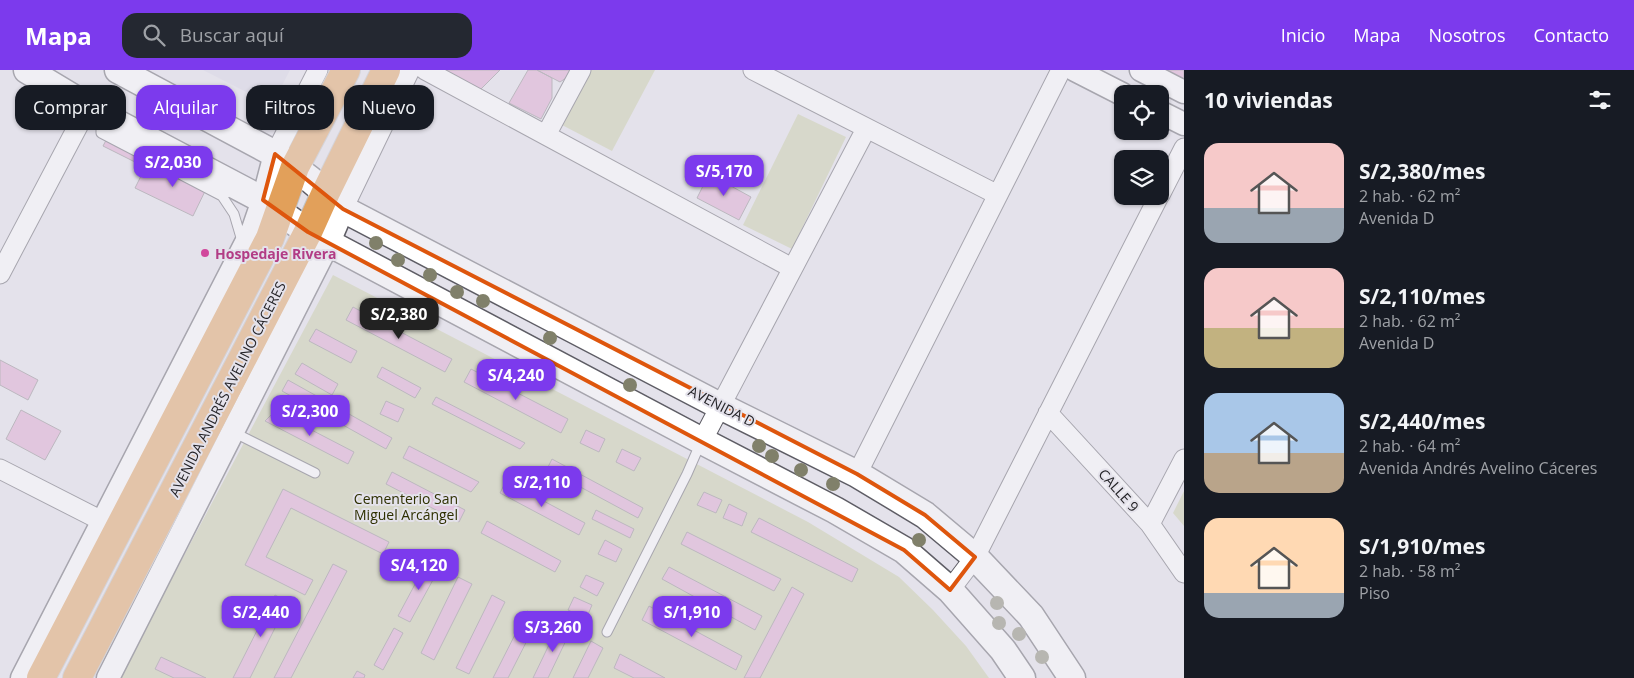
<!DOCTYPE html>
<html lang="es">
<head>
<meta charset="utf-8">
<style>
  :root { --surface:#171b24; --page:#242831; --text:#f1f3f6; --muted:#9ea1a6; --accent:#7c3aed }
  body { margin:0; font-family:"Open Sans",sans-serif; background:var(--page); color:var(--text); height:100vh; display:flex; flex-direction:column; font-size:19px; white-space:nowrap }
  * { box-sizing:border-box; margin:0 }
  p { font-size:16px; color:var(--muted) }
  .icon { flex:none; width:28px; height:28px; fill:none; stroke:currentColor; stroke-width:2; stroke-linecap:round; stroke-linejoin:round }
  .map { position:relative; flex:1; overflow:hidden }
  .drawer { display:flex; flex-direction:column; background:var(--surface); width:450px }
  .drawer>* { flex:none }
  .banner { position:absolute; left:15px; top:15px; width:475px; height:45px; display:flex; gap:10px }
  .controls { position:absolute; left:1114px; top:15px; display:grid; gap:10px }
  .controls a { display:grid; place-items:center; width:55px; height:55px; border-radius:10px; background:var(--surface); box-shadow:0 1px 4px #0004; font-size:25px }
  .price { position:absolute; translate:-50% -42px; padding:0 11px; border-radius:10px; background:var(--accent); color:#fff; font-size:16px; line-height:32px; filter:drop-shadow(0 1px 2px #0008) }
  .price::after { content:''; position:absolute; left:50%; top:30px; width:15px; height:11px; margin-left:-8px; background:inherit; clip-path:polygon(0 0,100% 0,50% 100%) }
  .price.current { background:#222; color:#fff }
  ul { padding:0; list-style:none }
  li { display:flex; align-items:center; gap:15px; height:125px; padding:0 20px }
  li span { display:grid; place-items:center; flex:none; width:140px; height:100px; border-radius:15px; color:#555 }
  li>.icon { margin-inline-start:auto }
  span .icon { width:60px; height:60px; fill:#fffc; stroke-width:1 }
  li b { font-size:21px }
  h2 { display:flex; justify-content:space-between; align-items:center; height:60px; padding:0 20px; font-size:21px }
  .pill { padding:0 18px; border-radius:15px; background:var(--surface); box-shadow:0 1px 4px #0004; font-size:18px; line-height:45px }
  .pill.current { background:var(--accent); color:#fff }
  header { display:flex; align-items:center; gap:30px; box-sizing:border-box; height:70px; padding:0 25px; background:var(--accent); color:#fff }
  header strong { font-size:24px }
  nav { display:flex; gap:28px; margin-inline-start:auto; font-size:18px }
  .search { width:350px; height:45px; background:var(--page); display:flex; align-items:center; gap:12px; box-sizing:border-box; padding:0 18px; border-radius:15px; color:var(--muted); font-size:19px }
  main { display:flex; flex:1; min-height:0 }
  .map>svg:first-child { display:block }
  .built { fill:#d8d5e5 }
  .green { fill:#c8cda4 }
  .building { fill:#dea5cf; stroke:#8b8489 }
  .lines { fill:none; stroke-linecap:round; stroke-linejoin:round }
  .service-casing { stroke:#5e5d65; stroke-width:11 }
  .minor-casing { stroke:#5e5d65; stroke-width:21 }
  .tertiary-casing { stroke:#5e5d65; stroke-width:25 }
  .secondary-casing { stroke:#5e5d65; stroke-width:29 }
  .trunk-casing { stroke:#c2c2c3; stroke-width:30 }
  .service { stroke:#fff; stroke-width:9 }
  .minor { stroke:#fff; stroke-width:19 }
  .tertiary { stroke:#fff; stroke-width:22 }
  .secondary { stroke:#fff; stroke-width:26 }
  .trunk { stroke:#e2a05a; stroke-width:28 }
  .tree { fill:#80806a }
  .marked { fill:none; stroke:#de560d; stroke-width:4; stroke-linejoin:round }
  .hotel-dot { fill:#d1479c; stroke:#e4e2eb; stroke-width:2 }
  .labels { text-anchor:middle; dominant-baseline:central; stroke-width:4; stroke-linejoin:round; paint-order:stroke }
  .hotel-label { font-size:14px; font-weight:bold; fill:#b23c85; stroke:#e4e2eb; text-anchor:start }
  .street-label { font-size:14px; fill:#252428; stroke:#e4e2eb }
  .park-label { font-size:14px; fill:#2e3000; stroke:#e4e2eb }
</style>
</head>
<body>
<header>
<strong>Mapa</strong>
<div class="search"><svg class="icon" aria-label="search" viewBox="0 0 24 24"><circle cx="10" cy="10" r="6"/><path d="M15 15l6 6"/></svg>Buscar aquí</div>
<nav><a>Inicio</a><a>Mapa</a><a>Nosotros</a><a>Contacto</a></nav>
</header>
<main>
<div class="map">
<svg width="1184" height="608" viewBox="0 0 1184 608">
  <rect width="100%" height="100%" fill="#e4e2eb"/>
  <path class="built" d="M203,0H290L272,35Z"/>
  <path class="green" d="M591,0H655L612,81L562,55Z
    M798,44L846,67L792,179L743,155Z
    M333,205L808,452L899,507L933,540L966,576L989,608H119Z
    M1184,421V456L1173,443Z"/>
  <path class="building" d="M440,0H500L480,20Z
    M528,0H537L552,8V28L541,49L509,33Z
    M537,0H573L569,6L560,12Z
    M1157,0H1184V13Z
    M112,59L148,77L139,94L103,76Z
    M160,91L208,115L193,146L135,118L143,102L152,107Z
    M709,104L751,127L739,150L697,128Z
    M353,237L452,289L445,302L346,250Z
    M316,259L357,281L351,293L309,271Z
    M0,290L38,310L28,330L0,315Z
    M302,293L338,314L332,325L295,304Z
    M382,297L421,318L415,328L377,307Z
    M471,299L568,349L561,363L464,312Z
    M288,310L392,368L386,379L282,321Z
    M436,327L525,373L520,379L432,334Z
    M386,331L404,339L398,352L380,344Z
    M21,340L61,361L45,390L6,369Z
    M275,341L354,382L348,394L265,351Z
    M586,360L605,369L599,382L580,373Z
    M409,376L479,412L471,422L403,388Z
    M622,379L641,388L634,401L616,392Z
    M552,389L643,438L638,448L547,399Z
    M392,402L465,440L459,452L386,414Z
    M506,411L585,453L579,465L500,423Z
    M283,419L389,472L383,484L291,438L266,487L313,510L305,525L245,495Z
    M704,422L722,430L716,443L697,435Z
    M729,434L747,443L742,456L723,448Z
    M596,440L634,459L630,468L592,449Z
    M759,448L858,499L852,512L751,462Z
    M487,451L561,491L555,502L481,463Z
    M687,462L781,509L774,521L681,474Z
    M605,470L622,479L616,492L598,484Z
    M428,490L440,497L410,552L398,546Z
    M333,494L347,501L291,608H274Z
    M669,497L762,546L755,560L662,509Z
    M586,505L604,513L597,526L580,517Z
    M458,507L472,514L434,590L421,583Z
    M792,517L804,524L760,608H744Z
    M275,525L288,532L250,608H233Z
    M492,525L505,532L469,604L456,598Z
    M574,527L592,535L586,549L568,540Z
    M649,536L742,586L736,600L642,550Z
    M527,541L539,547L508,608H493Z
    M559,554L571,560L548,608H533Z
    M394,558L403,563L383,600L374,595Z
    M591,571L603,578L588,608H573Z
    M620,584L665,608H634L614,598Z
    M161,587L206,608H174L155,599Z
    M357,601L365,605L364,608H353Z"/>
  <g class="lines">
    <g class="service-casing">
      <path id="service" d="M101,50V63L222,126L234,118
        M222,126L234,144L242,171
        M233,362L315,403
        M607,562L687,404L701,372"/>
    </g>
    <g class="minor-casing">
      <path id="minor" d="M425,0L792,198
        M753,0L998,125
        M546,65L581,0
        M275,84L318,0
        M1160,125L1184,78
        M343,139L410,0
        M0,204L88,37
        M1048,343L1150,454L1184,503
        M702,371L866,59
        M0,399L104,452
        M857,404L1061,0
        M1150,454L1184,389
        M950,520L975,487L1159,126"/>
    </g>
    <g class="tertiary-casing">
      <path id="tertiary" d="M1075,0L1122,24
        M1141,0L1184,22
        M1160,42L1184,54
        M22,608L253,159L263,130L275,84
        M108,608L329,172L343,139"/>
    </g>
    <g class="secondary-casing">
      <path id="secondary" d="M27,0L100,44L263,130L308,162L702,371L835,440L904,480L950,520L1003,580L1022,608
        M118,0L275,84C300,100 322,118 343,139L720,336L857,404L925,445L975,487L1031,546L1072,608"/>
    </g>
    <g class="trunk-casing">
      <path id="trunk" d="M41,608L270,168L295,97L346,0
        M77,608L308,162L326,122L386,0"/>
    </g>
    <use href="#service" class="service"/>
    <use href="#minor" class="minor"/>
    <use href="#tertiary" class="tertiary"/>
    <use href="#secondary" class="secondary"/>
    <use href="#trunk" class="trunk"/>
  </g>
  <g class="tree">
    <circle cx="376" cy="173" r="7"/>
    <circle cx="398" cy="190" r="7"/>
    <circle cx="430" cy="205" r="7"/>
    <circle cx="457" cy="222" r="7"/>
    <circle cx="483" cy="231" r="7"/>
    <circle cx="550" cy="268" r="7"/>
    <circle cx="630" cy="315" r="7"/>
    <circle cx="759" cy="376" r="7"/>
    <circle cx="772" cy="386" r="7"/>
    <circle cx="801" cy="400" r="7"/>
    <circle cx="833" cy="414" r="7"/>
    <circle cx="919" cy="470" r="7"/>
    <circle cx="997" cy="533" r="7"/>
    <circle cx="999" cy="553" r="7"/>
    <circle cx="1019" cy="564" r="7"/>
    <circle cx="1042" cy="587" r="7"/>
  </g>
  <path d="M0 0H1184V608H0ZM275,84L343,139L857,404L925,445L975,487L950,520L904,480L308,162L263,130Z" fill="#e4e2eb" fill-opacity=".55" fill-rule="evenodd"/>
  <path class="marked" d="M275,84L343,139L857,404L925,445L975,487L950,520L904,480L308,162L263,130Z"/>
  <circle class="hotel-dot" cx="205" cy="183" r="5"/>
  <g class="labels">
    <g class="hotel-label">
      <text x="215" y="183">Hospedaje Rivera</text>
    </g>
    <g class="street-label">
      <text transform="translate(227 319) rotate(-63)">AVENIDA ANDRÉS AVELINO CÁCERES</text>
      <text transform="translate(722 336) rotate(27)">AVENIDA D</text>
      <text transform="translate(1119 420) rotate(48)">CALLE 9</text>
    </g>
    <g class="park-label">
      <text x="406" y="428">Cementerio San<tspan x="406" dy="16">Miguel Arcángel</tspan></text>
    </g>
  </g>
</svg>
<div class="controls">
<a><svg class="icon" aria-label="locate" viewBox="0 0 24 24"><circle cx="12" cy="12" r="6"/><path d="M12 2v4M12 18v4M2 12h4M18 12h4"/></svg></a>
<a><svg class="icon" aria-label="layers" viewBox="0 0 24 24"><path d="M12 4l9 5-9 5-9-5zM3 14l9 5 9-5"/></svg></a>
</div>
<b class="price" style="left:173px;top:118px">S/2,030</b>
<b class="price" style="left:724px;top:127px">S/5,170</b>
<b class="price current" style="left:399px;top:270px">S/2,380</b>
<b class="price" style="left:516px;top:331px">S/4,240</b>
<b class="price" style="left:310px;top:367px">S/2,300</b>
<b class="price" style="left:542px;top:438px">S/2,110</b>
<b class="price" style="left:419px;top:521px">S/4,120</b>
<b class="price" style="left:261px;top:568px">S/2,440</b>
<b class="price" style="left:692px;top:568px">S/1,910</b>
<b class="price" style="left:553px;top:583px">S/3,260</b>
<div class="banner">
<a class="pill">Comprar</a>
<a class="pill current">Alquilar</a>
<a class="pill">Filtros</a>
<a class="pill">Nuevo</a>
</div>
</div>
<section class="drawer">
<h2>10 viviendas<svg class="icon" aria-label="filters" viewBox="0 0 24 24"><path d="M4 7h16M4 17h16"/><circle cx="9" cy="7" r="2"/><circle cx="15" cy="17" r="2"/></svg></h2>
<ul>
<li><span style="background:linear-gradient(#f6c9c9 65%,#9aa5b1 0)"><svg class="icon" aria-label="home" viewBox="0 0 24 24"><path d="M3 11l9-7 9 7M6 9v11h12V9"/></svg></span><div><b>S/2,380/mes</b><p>2 hab. · 62 m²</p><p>Avenida D</p></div></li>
<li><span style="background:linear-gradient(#f6c9c9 60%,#c2b280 0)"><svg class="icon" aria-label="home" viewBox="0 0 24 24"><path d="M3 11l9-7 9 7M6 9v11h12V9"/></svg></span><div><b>S/2,110/mes</b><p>2 hab. · 62 m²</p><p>Avenida D</p></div></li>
<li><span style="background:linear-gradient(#a9c7e8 60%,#b9a48a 0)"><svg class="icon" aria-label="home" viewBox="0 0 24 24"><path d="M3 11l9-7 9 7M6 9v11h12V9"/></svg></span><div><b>S/2,440/mes</b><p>2 hab. · 64 m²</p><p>Avenida Andrés Avelino Cáceres</p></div></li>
<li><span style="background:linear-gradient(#ffd9b3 75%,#9aa5b1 0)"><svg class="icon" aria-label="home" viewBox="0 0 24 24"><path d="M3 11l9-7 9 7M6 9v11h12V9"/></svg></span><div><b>S/1,910/mes</b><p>2 hab. · 58 m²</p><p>Piso</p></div></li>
</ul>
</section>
</main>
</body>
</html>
